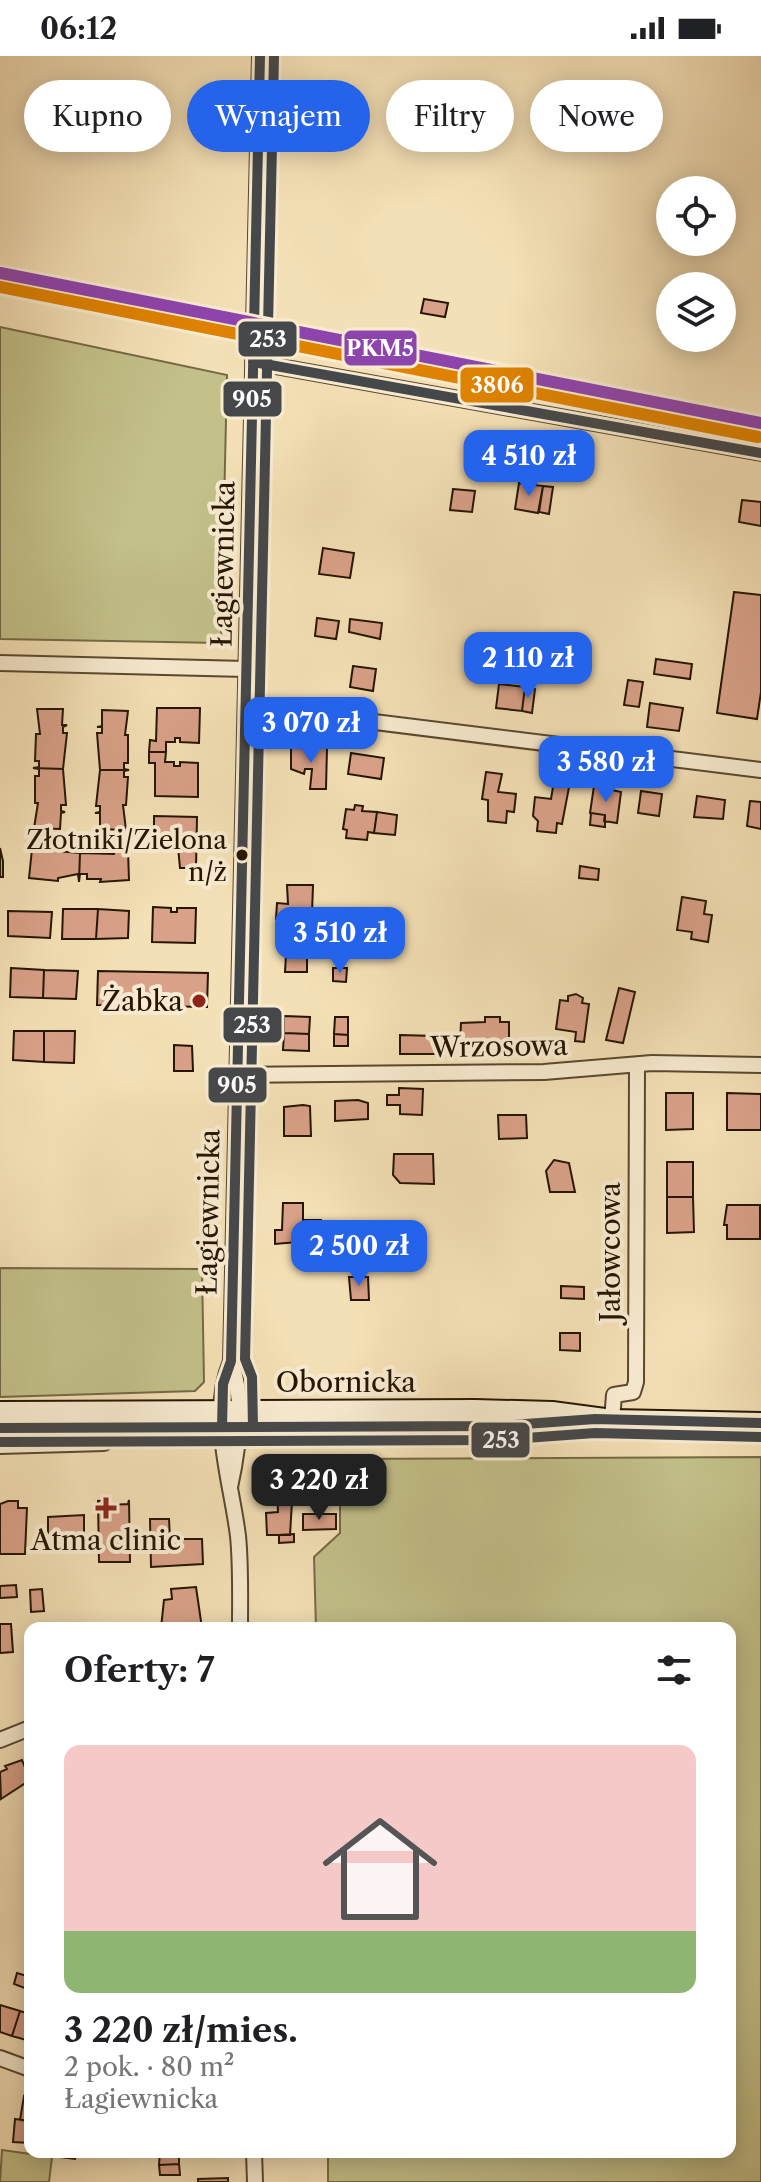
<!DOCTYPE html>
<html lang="pl">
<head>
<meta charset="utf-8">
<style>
  :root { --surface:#fff; --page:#f6f6f6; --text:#202124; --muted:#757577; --accent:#2563eb }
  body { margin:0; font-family:"Libre Caslon Text",serif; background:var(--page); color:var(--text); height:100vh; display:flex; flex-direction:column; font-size:30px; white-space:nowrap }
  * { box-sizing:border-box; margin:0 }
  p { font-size:26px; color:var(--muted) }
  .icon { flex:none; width:44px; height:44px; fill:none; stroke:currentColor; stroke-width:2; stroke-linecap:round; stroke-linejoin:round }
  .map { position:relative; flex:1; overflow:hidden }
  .panel { position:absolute; left:24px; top:1566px; width:712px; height:536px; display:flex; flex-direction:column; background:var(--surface); border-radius:16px; box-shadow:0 4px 20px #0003 }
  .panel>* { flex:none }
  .guide { position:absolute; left:24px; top:24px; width:714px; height:72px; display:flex; gap:16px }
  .buttons { position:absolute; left:656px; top:120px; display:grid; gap:16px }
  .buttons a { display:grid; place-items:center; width:80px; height:80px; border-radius:50%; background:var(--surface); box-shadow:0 4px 20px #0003; font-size:40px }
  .price { position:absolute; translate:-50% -68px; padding:0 18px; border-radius:16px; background:var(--accent); color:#fff; font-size:26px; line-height:52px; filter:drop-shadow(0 2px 4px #0008) }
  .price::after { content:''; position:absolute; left:50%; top:48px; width:24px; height:18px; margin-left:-12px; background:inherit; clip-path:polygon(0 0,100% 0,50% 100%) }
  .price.current { background:#222; color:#fff }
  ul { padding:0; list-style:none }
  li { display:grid; align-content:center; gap:16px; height:424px; padding:0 40px }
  li span { display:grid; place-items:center; height:248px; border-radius:16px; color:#555 }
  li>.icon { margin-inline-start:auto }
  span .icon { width:144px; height:144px; fill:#fffc; stroke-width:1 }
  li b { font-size:34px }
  h2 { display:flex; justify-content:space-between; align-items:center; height:96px; padding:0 40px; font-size:34px }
  .pill { padding:0 28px; border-radius:36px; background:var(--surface); box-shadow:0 4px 20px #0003; font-size:28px; line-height:72px }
  .pill.current { background:var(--accent); color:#fff }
  .status { display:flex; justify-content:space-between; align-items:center; height:56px; padding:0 40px; background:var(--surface); direction:ltr }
  .status svg { height:22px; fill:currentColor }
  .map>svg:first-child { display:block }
  .green { fill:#c3c089; stroke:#746a45; stroke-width:2 }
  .building { fill:#d9a188; stroke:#251501; stroke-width:2 }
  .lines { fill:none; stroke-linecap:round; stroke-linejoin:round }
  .minor-casing { stroke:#59482e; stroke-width:18 }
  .secondary-casing { stroke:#251501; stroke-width:24 }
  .minor { stroke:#f8ebd0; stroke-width:14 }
  .secondary { stroke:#f8ebd0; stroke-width:20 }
  .bus-1-casing { stroke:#f8ebd0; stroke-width:16 }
  .bus-2-casing { stroke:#f8ebd0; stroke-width:16 }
  .bus-1 { stroke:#45484a; stroke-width:10 }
  .bus-2 { stroke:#45484a; stroke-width:10 }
  .rail-1-casing { stroke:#f8ebd0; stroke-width:18 }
  .rail-2-casing { stroke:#f8ebd0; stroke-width:18 }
  .rail-1 { stroke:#8e44ad; stroke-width:12 }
  .rail-2 { stroke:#de8200; stroke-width:12 }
  .bus-dot { fill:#251501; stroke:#f8ebd0; stroke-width:3 }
  .poi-dot { fill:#8f2418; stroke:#f8ebd0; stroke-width:3 }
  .labels { text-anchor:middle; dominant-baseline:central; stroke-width:8; stroke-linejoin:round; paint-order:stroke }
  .bus-label { font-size:26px; fill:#251501; stroke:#f8ebd0; text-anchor:end }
  .street-label { font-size:28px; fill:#251501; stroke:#f8ebd0 }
  .poi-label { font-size:28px; fill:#251501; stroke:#f8ebd0; text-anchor:end }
  .line-badge { stroke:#f8ebd0; stroke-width:3 }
  .badge-label { font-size:22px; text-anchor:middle; font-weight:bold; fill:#fff }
</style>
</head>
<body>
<div class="status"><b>06:12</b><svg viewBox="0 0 49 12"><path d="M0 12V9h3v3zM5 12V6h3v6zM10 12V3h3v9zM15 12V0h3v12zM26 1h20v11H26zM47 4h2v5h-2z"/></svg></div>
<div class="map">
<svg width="761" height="2126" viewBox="0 0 761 2126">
  <rect width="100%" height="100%" fill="#f4e0b6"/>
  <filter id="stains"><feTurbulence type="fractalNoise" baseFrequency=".0025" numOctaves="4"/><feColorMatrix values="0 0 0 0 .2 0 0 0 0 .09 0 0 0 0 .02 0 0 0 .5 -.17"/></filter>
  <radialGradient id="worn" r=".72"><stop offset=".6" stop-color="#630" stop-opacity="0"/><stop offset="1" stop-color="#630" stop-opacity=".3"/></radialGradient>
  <path class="green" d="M0,271L227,319L221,587L0,583Z
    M0,1212L202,1213L204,1326L195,1335L0,1341Z
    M761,1401V2126H328V2096H730V1572H316L314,1501L340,1477V1403Z
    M2,2094L52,2101L49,2126H0Z"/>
  <path class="building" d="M424,243L448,247L445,261L421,257Z
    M519,427L543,430L538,457L515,453Z
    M543,430L553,431L549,458L539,456Z
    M453,433L475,435L472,456L450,454Z
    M742,444L761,446V470L739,466Z
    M323,492L354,497L350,522L319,518Z
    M734,536L761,539V636L757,663L717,657Z
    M317,562L339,565L336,583L315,580Z
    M350,563L382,567L380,583L349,576Z
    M656,603L692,608L690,623L654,618Z
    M353,610L376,613L373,635L350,631Z
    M628,624L643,626L639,651L624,649Z
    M499,628L525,631L522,655L496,652Z
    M525,631L535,633L532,657L522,655Z
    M650,647L683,652L679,675L647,671Z
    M157,652H200L199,687L180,686V682H175V686H166V696H149L150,684L156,685Z
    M37,653H63L62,669H67L63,671V677H67L63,713L33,712L39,711V705H35L36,678H40Z
    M102,654L128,655L125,679H128V707H124V713L129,714H100L97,677H102V671H97L102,670Z
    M291,691L317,694V691H327L326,733H310L312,713H305L304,718L291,713Z
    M149,696H166L165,706H174V710H180V706L198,707V741L155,740V707H149Z
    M351,697L384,702L381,723L348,718Z
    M33,712L63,713L66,749H61V755L65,756L61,757L60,773L34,772L38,747H35V720H39V713Z
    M100,714H129L124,715V721H128L126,749H123L126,774L100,773V757H95L100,756V750H96Z
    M486,716L502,718L498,736L516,738L514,756L507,755L506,767L488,765V744L482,743Z
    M554,725L570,726L562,768L557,767L556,777L537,775L538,765L533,760L535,741L551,743Z
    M594,730L621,736L617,767L604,765L605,759L590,757Z
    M641,735L662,738L659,760L638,757Z
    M697,740L725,744L723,763L694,761Z
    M750,745L761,746V773L747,770Z
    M355,749L363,750L362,755L377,756L374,777L368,776L367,784L346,782L347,774L343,773L346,753L354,754Z
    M377,756L397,759L395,779L374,777Z
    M591,757L605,759V771L590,769Z
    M154,760L197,761L196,812H180L178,791H172V794H154Z
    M0,792L3,805V821H0Z
    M32,793L80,797L79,826L78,818L58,822V825L29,822Z
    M115,794L128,795L129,824L100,826L101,823H87V818H80L79,826L80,797L114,798Z
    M580,810L599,813L598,824L579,822Z
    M287,829H313L312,858L317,857V880L286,879V863H276L277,847L288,848Z
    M682,841L706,845L704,858L712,859L708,886L691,883L692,876L677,874Z
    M153,851L171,852V856H177V852H196L195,887L152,886Z
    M63,853H98L96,883H62Z
    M98,853L129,855L128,882L96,883Z
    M8,855L52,856L50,882L8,880Z
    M286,899L307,900V916H285Z
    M11,912L44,914L43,942L10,941Z
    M333,912H347L346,926L333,925Z
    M44,914L78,915L76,943L43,942Z
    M98,915L208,917L207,951L97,949Z
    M619,932L635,936L623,987L606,984Z
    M576,938L583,942L582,947L589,948L584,986L575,985L576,976L556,973L560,944L568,945V940Z
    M284,960L310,961L309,978L284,977Z
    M335,961H348V979L334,978Z
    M485,961H500V966H509V987L460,986L461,967L485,966Z
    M14,975H44V1006L13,1004Z
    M44,975H75L74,1007L44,1006Z
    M284,977L309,978V995L283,994Z
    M334,978L348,979V990H334Z
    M400,979L435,980V998H400Z
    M174,989L192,990L193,1015H174Z
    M399,1032L423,1033L422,1059L400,1058V1049H387V1039H399Z
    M666,1037H693V1073L666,1074Z
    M727,1037L761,1038V1074H727Z
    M358,1044L368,1047V1063L335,1065V1045Z
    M303,1049L310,1050L311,1080H284V1051Z
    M498,1059H526L527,1082L499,1083Z
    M394,1098H433L434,1128L400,1127L393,1119Z
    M554,1104L569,1107L575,1136H550L546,1115Z
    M667,1106H693V1141H667Z
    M667,1141H693L694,1176L667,1177Z
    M283,1147H303V1164H321V1184L275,1188V1174H282Z
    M727,1149H760V1183H727V1169H724Z
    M349,1221H368L369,1244H351Z
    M561,1230L584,1231V1243L561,1242Z
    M560,1277H580V1295L560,1294Z
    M293,1429L290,1479H267L266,1457L278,1456L277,1430Z
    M109,1444V1449L128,1448L129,1444L130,1506H99L98,1445Z
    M8,1445H18V1452H27L25,1498H0V1448Z
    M303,1458H336V1473L303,1474Z
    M84,1459V1491L48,1492V1461Z
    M150,1463H169L170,1483H202L203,1508L151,1511Z
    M294,1478V1486L279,1487V1479Z
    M16,1529L17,1541L0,1542V1530Z
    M196,1531L202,1572H161L164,1544L172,1543L171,1533Z
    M42,1533L44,1555L31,1556L30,1534Z
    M0,1568H11L13,1596L0,1597Z
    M22,1704L30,1724L1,1743L0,1716L7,1713L5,1710Z
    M17,1917L30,1921V1934L14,1928Z
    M0,1949L20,1955L12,1980L0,1976Z
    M20,1955L30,1958V1985L12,1980Z
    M24,2040L30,2043V2065L20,2064Z
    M15,2063L30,2065V2087L13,2086Z
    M60,2096H76L75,2103L59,2101Z
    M160,2096H179V2108L159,2109Z
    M179,2108L180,2119H160L159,2109Z
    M228,2122V2126H198V2123Z"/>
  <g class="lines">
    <g class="minor-casing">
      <path id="minor" d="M253,306L761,397
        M0,607L246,613
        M246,650L761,714
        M237,1019L544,1016L652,1007L761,1009
        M231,1305C208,1360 231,1423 238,1480C241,1510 240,1541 240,1572
        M612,1364L614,1339L633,1336L636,1326L637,1011
        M0,1390L104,1387
        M230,1431C239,1391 245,1344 231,1305L260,0
        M0,1684L30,1672
        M0,2002L30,2013
        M254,2096L255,2126"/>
    </g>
    <g class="secondary-casing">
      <path id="secondary" d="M0,1356L475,1354L552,1356L612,1364L761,1367
        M0,1372L543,1367"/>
    </g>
    <use href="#minor" class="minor"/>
    <use href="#secondary" class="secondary"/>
    <g class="bus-1-casing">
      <path id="bus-1" d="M253,306L761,397
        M222,1371L223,1328L231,1305L260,0
        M0,1372L499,1370L595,1363L761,1367"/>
    </g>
    <g class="bus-2-casing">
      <path id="bus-2" d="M253,1371L252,1321L245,1303L274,0
        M0,1386L499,1384L595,1377L761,1381"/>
    </g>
    <use href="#bus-1" class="bus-1"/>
    <use href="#bus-2" class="bus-2"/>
    <g class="rail-1-casing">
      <path id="rail-1" d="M0,217L761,367"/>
    </g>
    <g class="rail-2-casing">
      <path id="rail-2" d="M0,231L758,381"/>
    </g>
    <use href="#rail-1" class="rail-1"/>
    <use href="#rail-2" class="rail-2"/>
  </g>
  <circle class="bus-dot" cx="242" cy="799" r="7"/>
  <g class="poi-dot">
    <circle cx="199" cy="945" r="8"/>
    <path d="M102 1440h8v8h8v8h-8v8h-8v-8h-8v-8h8z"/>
  </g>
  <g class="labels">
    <g class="bus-label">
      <text x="227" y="784">Złotniki/Zielona<tspan x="227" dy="32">n/ż</tspan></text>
    </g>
    <g class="street-label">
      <text transform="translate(223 508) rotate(-89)">Łagiewnicka</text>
      <text transform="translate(499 990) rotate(-1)">Wrzosowa</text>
      <text transform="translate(208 1156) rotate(-89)">Łagiewnicka</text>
      <text transform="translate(610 1196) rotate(-90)">Jałowcowa</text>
      <text x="346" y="1326">Obornicka</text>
    </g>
    <g class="poi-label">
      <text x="183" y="945">Żabka</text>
      <text x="106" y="1484" text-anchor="middle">Atma clinic</text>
    </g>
  </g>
  <g class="line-badge">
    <rect x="237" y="264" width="61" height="38" rx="8" fill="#45484a"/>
    <rect x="343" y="273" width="75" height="38" rx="8" fill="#8e44ad"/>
    <rect x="459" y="310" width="76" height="38" rx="8" fill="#de8200"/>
    <rect x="222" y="324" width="61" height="38" rx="8" fill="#45484a"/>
    <rect x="222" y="950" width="61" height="38" rx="8" fill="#45484a"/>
    <rect x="207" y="1010" width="61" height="38" rx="8" fill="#45484a"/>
    <rect x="470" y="1365" width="61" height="38" rx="8" fill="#45484a"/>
  </g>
  <g class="badge-label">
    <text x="268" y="291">253</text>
    <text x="380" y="300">PKM5</text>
    <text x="497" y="337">3806</text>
    <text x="252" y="351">905</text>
    <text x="252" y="977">253</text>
    <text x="237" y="1037">905</text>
    <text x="501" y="1392">253</text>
  </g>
  <rect width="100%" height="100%" filter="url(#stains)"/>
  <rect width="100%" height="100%" fill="url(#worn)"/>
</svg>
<div class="buttons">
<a><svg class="icon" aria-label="locate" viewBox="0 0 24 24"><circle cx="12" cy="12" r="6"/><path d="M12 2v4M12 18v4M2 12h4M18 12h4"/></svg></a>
<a><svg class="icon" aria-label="layers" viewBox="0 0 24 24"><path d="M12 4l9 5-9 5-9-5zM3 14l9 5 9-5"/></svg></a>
</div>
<b class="price" style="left:529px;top:442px">4 510 zł</b>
<b class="price" style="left:528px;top:644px">2 110 zł</b>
<b class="price" style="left:311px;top:709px">3 070 zł</b>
<b class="price" style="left:606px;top:748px">3 580 zł</b>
<b class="price" style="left:340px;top:919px">3 510 zł</b>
<b class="price" style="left:359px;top:1232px">2 500 zł</b>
<b class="price current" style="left:319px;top:1466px">3 220 zł</b>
<div class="guide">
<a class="pill">Kupno</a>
<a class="pill current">Wynajem</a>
<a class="pill">Filtry</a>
<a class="pill">Nowe</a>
</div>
<section class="panel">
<h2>Oferty: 7<svg class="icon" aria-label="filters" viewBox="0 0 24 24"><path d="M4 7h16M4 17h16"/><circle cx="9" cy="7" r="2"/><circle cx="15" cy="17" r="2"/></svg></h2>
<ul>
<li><span style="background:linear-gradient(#f6c9c9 75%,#8fb573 0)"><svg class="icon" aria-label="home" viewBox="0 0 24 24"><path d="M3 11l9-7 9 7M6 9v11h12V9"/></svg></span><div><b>3 220 zł/mies.</b><p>2 pok. · 80 m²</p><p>Łagiewnicka</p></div></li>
</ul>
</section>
</div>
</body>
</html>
